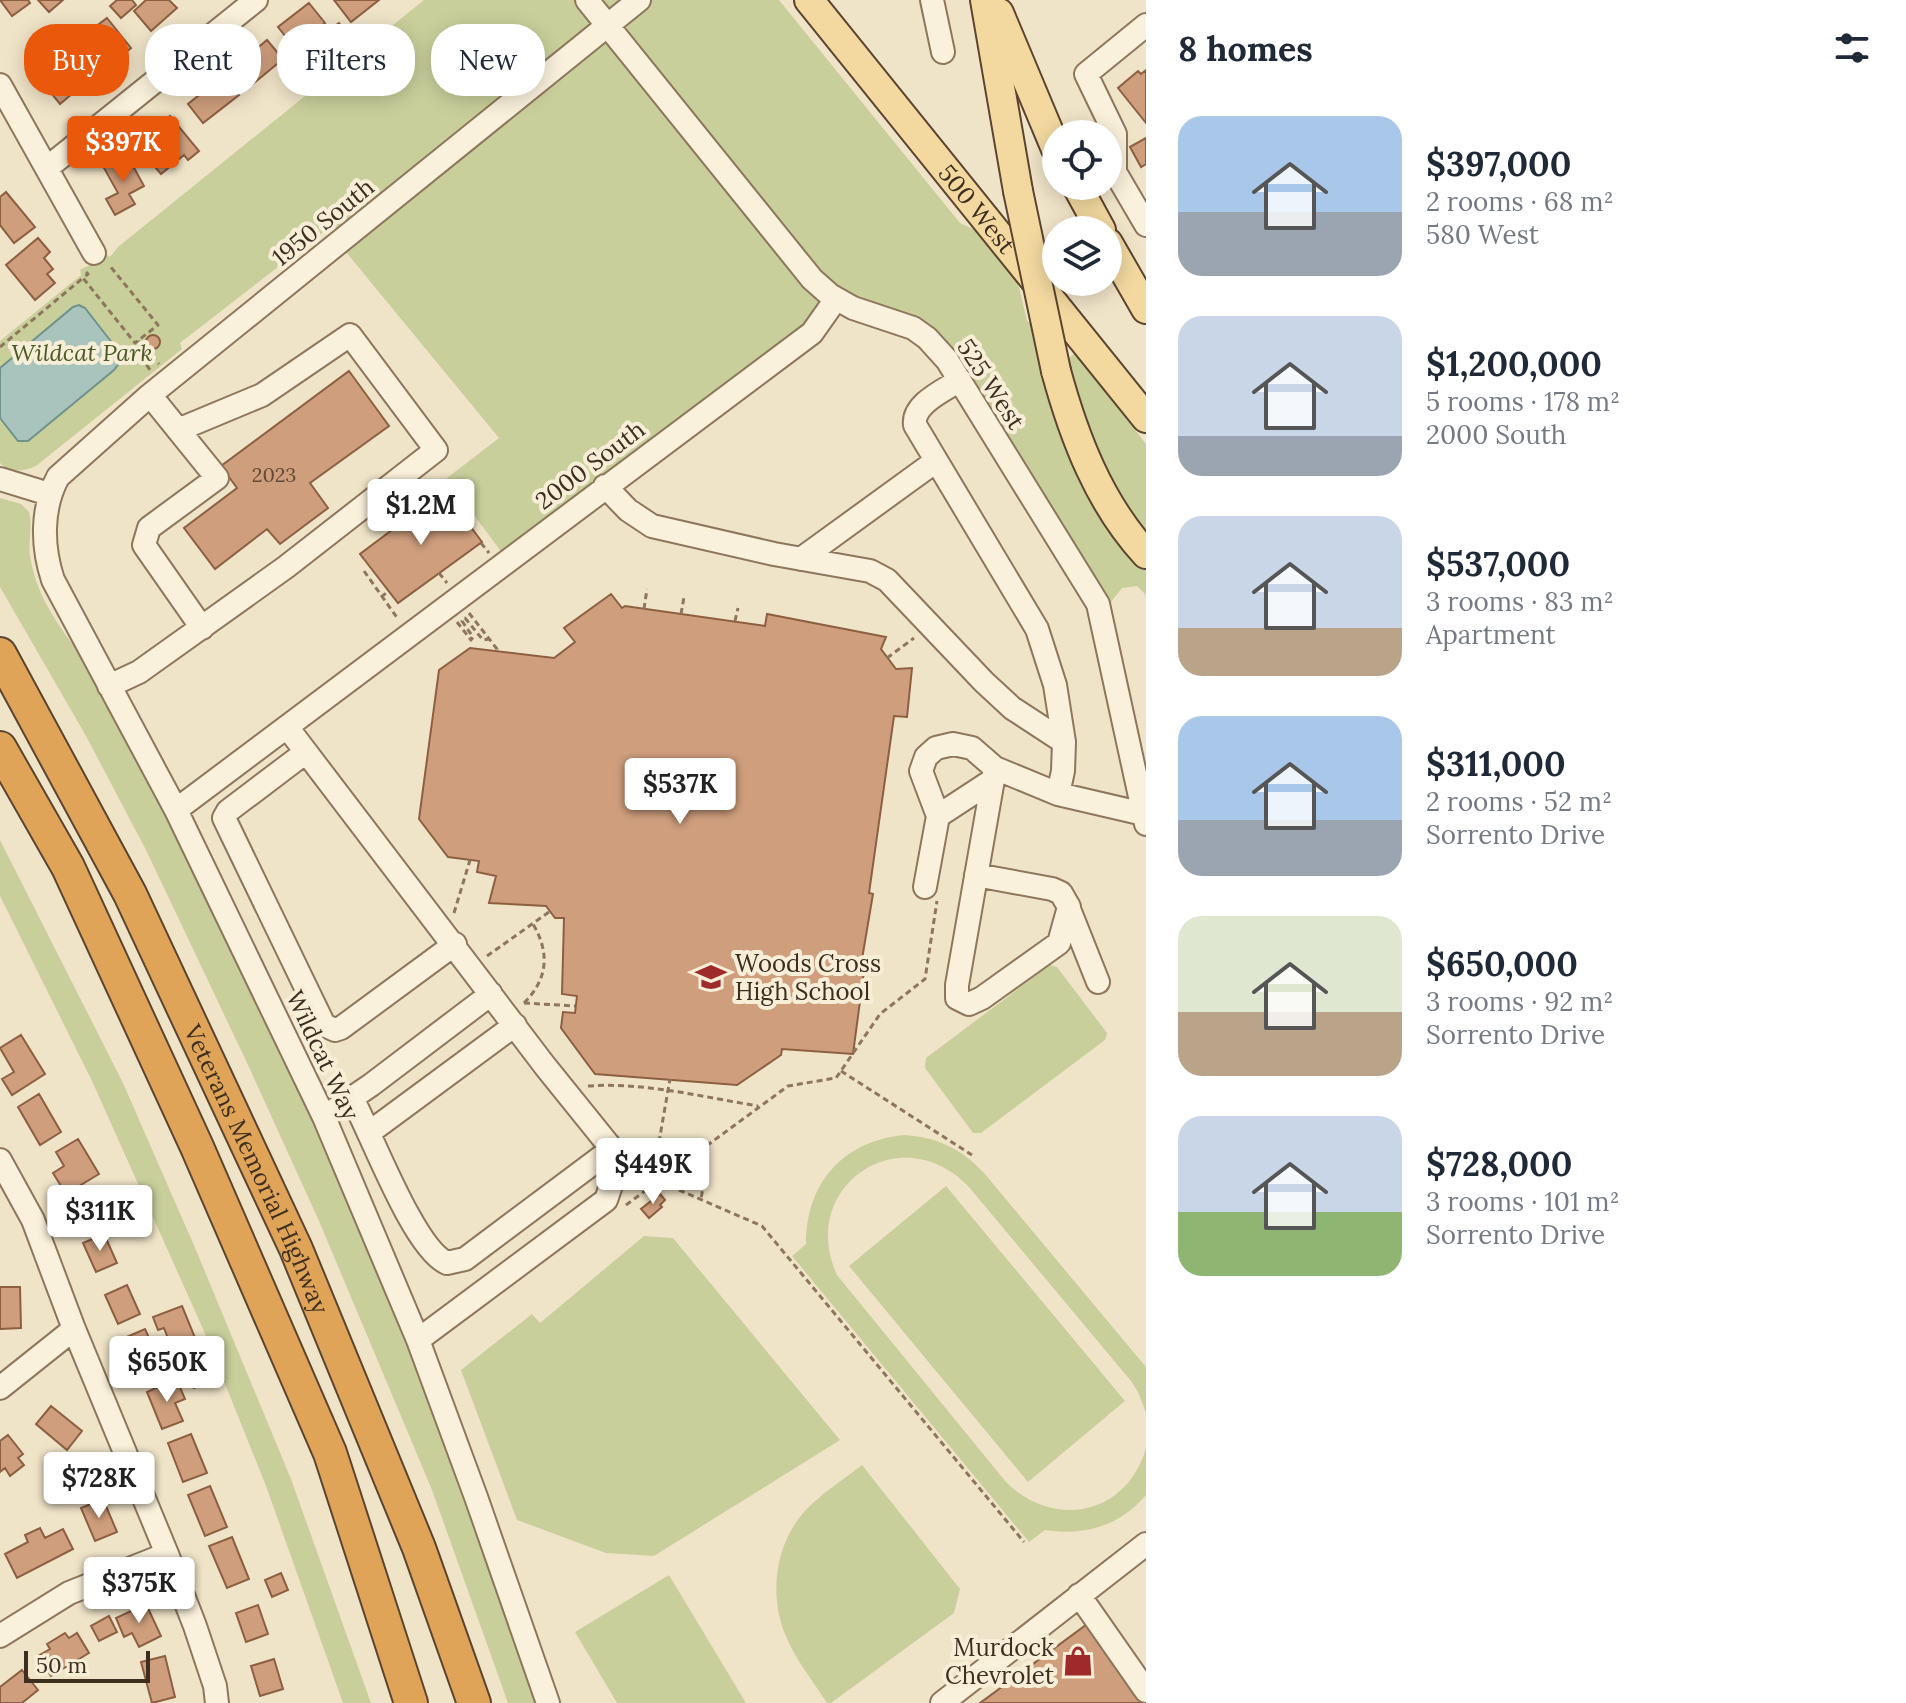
<!DOCTYPE html>
<html lang="en">
<head>
<meta charset="utf-8">
<style>
  :root { --surface:#fff; --page:#f6f6f7; --text:#1f2937; --muted:#747a83; --accent:#ea580c }
  body { margin:0; font-family:Lora,serif; background:var(--page); color:var(--text); height:100vh; display:flex; flex-direction:column; font-size:30px; white-space:nowrap }
  * { box-sizing:border-box; margin:0 }
  p { font-size:26px; color:var(--muted) }
  .icon { flex:none; width:44px; height:44px; fill:none; stroke:currentColor; stroke-width:2; stroke-linecap:round; stroke-linejoin:round }
  .map { position:relative; flex:1; overflow:hidden }
  .drawer { display:flex; flex-direction:column; background:var(--surface); width:760px }
  .drawer>* { flex:none }
  .guide { position:absolute; left:24px; top:24px; width:760px; height:72px; display:flex; gap:16px }
  .tools { position:absolute; left:1042px; top:120px; display:grid; gap:16px }
  .tools a { display:grid; place-items:center; width:80px; height:80px; border-radius:50%; background:var(--surface); box-shadow:0 4px 20px #0003; font-size:40px }
  .scale { position:absolute; left:24px; bottom:20px; width:126px; box-sizing:border-box; padding-left:8px; border:4px solid #3d2e20; border-top:0; font-size:22px; line-height:28px; white-space:nowrap; color:#3d2e20; -webkit-text-stroke:6px #f7eed8; paint-order:stroke }
  .price { position:absolute; translate:-50% -68px; padding:0 18px; border-radius:8px; background:#fff; color:#222; font-size:26px; line-height:52px; filter:drop-shadow(0 2px 4px #0008) }
  .price::after { content:''; position:absolute; left:50%; top:48px; width:24px; height:18px; margin-left:-12px; background:inherit; clip-path:polygon(0 0,100% 0,50% 100%) }
  .price.current { background:var(--accent); color:#fff }
  ul { padding:0; list-style:none }
  li { display:flex; align-items:center; gap:24px; height:200px; padding:0 32px }
  li span { display:grid; place-items:center; flex:none; width:224px; height:160px; border-radius:24px; color:#555 }
  li>.icon { margin-inline-start:auto }
  span .icon { width:96px; height:96px; fill:#fffc; stroke-width:1 }
  li b { font-size:34px }
  h2 { display:flex; justify-content:space-between; align-items:center; height:96px; padding:0 32px; font-size:34px }
  .tag { padding:0 28px; border-radius:32px; background:var(--surface); box-shadow:0 4px 20px #0003; font-size:28px; line-height:72px }
  .tag.current { background:var(--accent); color:#fff }
  main { display:flex; flex:1; min-height:0 }
  .map>svg:first-child { display:block }
  .green { fill:#c9cf9b }
  .water { fill:#a9c4bc; stroke:#6f938a; stroke-width:2 }
  .building { fill:#cf9f7d; stroke:#8d5f41; stroke-width:2 }
  .lines { fill:none; stroke-linecap:round; stroke-linejoin:round }
  .minor-casing { stroke:#8d765c; stroke-width:26 }
  .major-casing { stroke:#5b4430; stroke-width:32 }
  .highway-casing { stroke:#5b4430; stroke-width:36 }
  .path { stroke:#8d765c; stroke-width:3; stroke-dasharray:6 4; stroke-linecap:butt }
  .minor { stroke:#faf1dc; stroke-width:22 }
  .major { stroke:#f3d9a0; stroke-width:28 }
  .highway { stroke:#e0a458; stroke-width:32 }
  .major-bridge-casing { stroke:#5b4430; stroke-width:32; stroke-linecap:butt }
  .major-bridge { stroke:#f3d9a0; stroke-width:28 }
  .labels { text-anchor:middle; dominant-baseline:central; stroke-width:8; stroke-linejoin:round; paint-order:stroke }
  .number-label { font-size:20px; fill:#624a37 }
  .street-label { font-size:24px; fill:#3d2e20; stroke:#f7eed8 }
  .park-label { font-size:24px; font-style:italic; fill:#4d5a26; stroke:#f7eed8 }
  .poi-label { font-size:24px; fill:#3d2e20; stroke:#f7eed8; text-anchor:start }
</style>
</head>
<body>
<main>
<div class="map">
<svg width="1146" height="1703" viewBox="0 0 1146 1703">
  <rect width="100%" height="100%" fill="#f0e4c8"/>
  <path class="green" d="M424,0H779L960,223L975,230L1018,283L1027,321L1031,324C1052,421 1075,496 1146,570V595L1137,586L1122,588L1111,602L946,341L912,314L862,300L842,290L816,315L502,553L447,478L499,438L327,229L180,343L182,349L36,466C23,472 10,473 0,463V341L81,275L80,270L107,255L110,257L118,247Z
    M1075,353L1146,444V539L1106,482L1065,361Z
    M0,498L21,504L29,512C33,525 28,541 30,555C35,592 55,621 77,650C128,744 180,838 226,934C347,1183 451,1441 537,1703H508L432,1490L319,1221L248,1065L146,850L86,736L0,587Z
    M0,840L123,1083L196,1250L291,1479L371,1703H343L266,1486L203,1329L92,1081L0,896Z
    M1050,965L1057,967L1107,1033L1105,1040L981,1133H973L925,1068L926,1058Z
    M904,1135C937,1137 962,1149 984,1173L1146,1367V1413L1138,1392L1131,1381L968,1186C900,1116 797,1187 837,1275L1006,1482C1054,1530 1127,1515 1146,1448V1495C1120,1526 1084,1536 1045,1530L1029,1542L792,1256L806,1244C806,1183 843,1141 904,1135Z
    M946,1186L1125,1401L1028,1482L849,1266Z
    M644,1236L673,1238L840,1440L654,1556L606,1553L517,1520L461,1370L532,1314L540,1323Z
    M862,1465L960,1589L954,1613L831,1703H827C813,1681 794,1658 785,1634C769,1594 775,1545 804,1512C820,1494 843,1480 862,1465Z
    M669,1575L746,1703H617L575,1632Z"/>
  <path class="water" d="M79,305L85,308L120,353V362L114,370L28,441H18L0,418V368L73,307Z"/>
  <path class="building" d="M0,0H28L30,3L12,16Z
    M38,0H63L49,12Z
    M117,0H132L136,5L121,18L110,6Z
    M146,0H169L177,8L151,31L134,11Z
    M334,0H379L351,22Z
    M309,3L325,23L294,47L278,27Z
    M107,18L131,48L117,59L109,49L86,68L69,47Z
    M339,23L349,36L336,47L325,34Z
    M267,40L283,59L248,88L232,69Z
    M50,50L80,87L60,104L30,67Z
    M1146,70V123L1118,88L1138,71L1141,74Z
    M223,76L239,95L203,123L188,104Z
    M170,116L199,151L188,160L184,155L161,174L145,155L165,139L156,128Z
    M1146,138V164L1141,167L1130,147Z
    M127,155L144,186L129,194L135,204L115,215L106,199L118,193L104,168Z
    M6,192L35,227L14,243L0,225V197Z
    M38,238L50,252L44,258L53,269L47,274L55,283L35,300L6,265Z
    M146 342a7 7 0 1 1 14 0a7 7 0 1 1-14 0Z
    M349,371L389,426L310,483L328,508L280,544L267,529L215,569L184,528L237,488L221,466Z
    M444,491L482,542L398,603L360,554Z
    M611,594L622,608L625,606L765,626L767,614L886,637L881,649L896,669L912,668L907,717L894,716L869,893L873,894L860,971H864L853,1054L782,1049L781,1055L737,1085L595,1074L561,1028L563,1012L575,1013L577,996L562,994L564,918H555L546,906L489,903L496,876L477,872L479,861L448,857L419,819L439,670L470,648L554,658L575,642L564,628Z
    M21,1035L45,1074L12,1095L2,1079L14,1072L0,1048Z
    M39,1094L61,1132L40,1145L18,1107Z
    M78,1139L99,1174L66,1194L53,1173L64,1166L56,1152Z
    M660,1194L665,1200L660,1205L662,1207L649,1218L641,1209Z
    M104,1234L117,1263L96,1272L83,1243Z
    M127,1285L140,1314L118,1324L105,1295Z
    M0,1287H20L21,1328L0,1329Z
    M182,1306L200,1350L176,1360L164,1328L158,1330L153,1317Z
    M145,1329L157,1356L165,1352L171,1366L141,1380L122,1339Z
    M204,1359L212,1380L194,1388L185,1366Z
    M167,1383L170,1389L179,1385L185,1399L175,1403L183,1421L162,1429L147,1392Z
    M51,1406L82,1431L67,1450L36,1424Z
    M191,1434L207,1473L183,1482L168,1443Z
    M8,1435L23,1454L18,1458L24,1465L10,1476L5,1468L0,1472V1441Z
    M210,1486L227,1527L205,1536L188,1495Z
    M103,1499L117,1532L95,1541L81,1508Z
    M40,1528L45,1538L63,1529L73,1549L17,1578L5,1554L28,1542L25,1535Z
    M232,1537L249,1579L227,1588L209,1546Z
    M281,1573L288,1590L272,1597L265,1580Z
    M146,1604L161,1636L139,1647L132,1633L124,1637L116,1618Z
    M258,1605L268,1634L246,1642L236,1613Z
    M109,1616L117,1632L99,1641L91,1626Z
    M1090,1622L1146,1699V1703H980Z
    M65,1633L69,1638L77,1633L89,1653L51,1676L38,1656L50,1649L47,1644Z
    M165,1656L175,1697L152,1703L141,1662Z
    M274,1659L283,1689L260,1696L251,1666Z
    M22,1670L38,1690L22,1703H0V1687Z"/>
  <g class="lines">
    <g class="minor-casing">
      <path id="minor" d="M587,0L812,279L830,295L853,308L913,328L927,338L947,360L1098,604L1146,824
        M932,0L943,52
        M1146,25L1086,74L1115,134V172L1146,225
        M0,85L94,253
        M47,168L256,0
        M960,380C945,390 912,404 915,425L1037,629L1055,685L1064,742
        M150,395L217,478L149,528L144,545L202,628
        M0,479L49,494
        M605,486L628,510L652,526L774,554L870,571L887,580L984,682L1012,708L1064,742L1063,771L1058,794
        M801,559L936,461
        M109,686L139,672L286,567L436,450L350,335L262,395L178,430
        M287,727L545,1066L620,1159L606,1200L418,1340
        M306,752L228,811L224,818L324,1025L335,1030L341,1028L455,944
        M176,810L812,333L836,299
        M938,816L993,780
        M976,875L1052,889L1061,893L1069,907L1059,943L982,998L969,1004L957,998V985L995,768
        M925,887L938,816L921,771L926,757L936,748L953,744L972,748L995,768L1058,794L1144,814
        M1069,909L1098,982
        M352,1098C372,1135 414,1249 447,1263L465,1259L612,1149
        M324,1117L371,1085L491,994
        M370,1132L515,1025
        M0,1160L33,1220L74,1329L167,1554L195,1626L215,1686L217,1703
        M0,1388L74,1329
        M1079,1595L1146,1691
        M0,1636L69,1593L167,1554
        M548,1703L476,1497L418,1340L324,1117L176,810L53,580C42,547 41,509 58,477L150,395L639,0
        M942,1703L1146,1544"/>
    </g>
    <g class="major-casing">
      <g id="major">
        <path id="s1" d="M809,0L1146,418"/>
        <path d="M985,0L1018,191"/>
        <path d="M999,13L1056,149"/>
        <path d="M1077,186L1101,230"/>
        <path d="M1108,243L1146,309"/>
        <path d="M1056,371C1074,437 1099,503 1146,554"/>
      </g>
    </g>
    <g class="highway-casing">
      <g id="highway">
        <path id="s2" d="M0,654L130,894L296,1249L419,1548L474,1703"/>
        <path d="M0,748L68,867L197,1147L330,1453L411,1703"/>
      </g>
    </g>
    <path class="path" d="M86,272L88,274L83,278L135,343L158,325L110,266
      M138,341L159,364
      M0,347L83,278
      M150,356L146,364L150,370
      M481,543L489,553
      M364,571L398,619
      M439,573L447,583
      M381,597L389,591
      M644,609L647,589
      M469,613L497,649V652
      M681,614L684,597
      M735,621L738,608
      M457,622L471,640L473,637L462,621L465,618L483,640L489,639
      M887,658L914,638
      M454,913L470,860
      M487,956L549,912
      M524,1003C548,979 550,953 533,924
      M524,1003L575,1006
      M841,1071L972,1155
      M588,1086C644,1082 703,1097 758,1106
      M655,1182L656,1159L670,1079
      M670,1187L708,1159L701,1199
      M679,1190L762,1226L1024,1542
      M626,1205L788,1086L836,1078L880,1014L925,979L937,901"/>
    <use href="#minor" class="minor"/>
    <use href="#major" class="major"/>
    <use href="#highway" class="highway"/>
    <g class="major-bridge-casing">
      <path id="major-bridge" d="M1018,191L1056,371"/>
    </g>
    <use href="#major-bridge" class="major-bridge"/>
  </g>
  <defs>
    <g id="school-bare" transform="scale(2.4)"><path d="M0-5L7-2L0 1L-7-2ZM-4 1L0 2.5L4 1V4Q0 6-4 4Z" fill="#9e2a2b" stroke="#f7eed8" stroke-width="2.5" paint-order="stroke"/></g>
    <g id="shop-bare" transform="scale(2.4)"><path d="M-5-2.5h2.3a2.7 3.5 0 0 1 5.4 0H5L5.5 6h-11ZM-1.5-2.5h3a1.5 2.3 0 0 0-3 0Z" fill="#9e2a2b" stroke="#f7eed8" stroke-width="2.5" paint-order="stroke"/></g>
  </defs>
  <g fill-rule="evenodd">
    <use href="#school-bare" x="711" y="977"/>
    <use href="#shop-bare" x="1078" y="1661"/>
  </g>
  <g class="labels">
    <g class="number-label">
      <text x="274" y="474">2023</text>
    </g>
    <g class="street-label">
      <text stroke="none"><textPath href="#s1" startOffset="268">500 West</textPath></text>
      <text transform="translate(323 222) rotate(-39)">1950 South</text>
      <text transform="translate(991 384) rotate(57)">525 West</text>
      <text transform="translate(590 465) rotate(-37)">2000 South</text>
      <text transform="translate(323 1055) rotate(65)">Wildcat Way</text>
      <text stroke="none"><textPath href="#s2" startOffset="576">Veterans Memorial Highway</textPath></text>
    </g>
    <g class="park-label">
      <text x="82" y="352">Wildcat Park</text>
    </g>
    <g class="poi-label">
      <text x="735" y="963">Woods Cross<tspan x="735" dy="28">High School</tspan></text>
      <text x="1054" y="1647" text-anchor="end">Murdock<tspan x="1054" dy="28">Chevrolet</tspan></text>
    </g>
  </g>
</svg>
<div class="tools">
<a><svg class="icon" aria-label="locate" viewBox="0 0 24 24"><circle cx="12" cy="12" r="6"/><path d="M12 2v4M12 18v4M2 12h4M18 12h4"/></svg></a>
<a><svg class="icon" aria-label="layers" viewBox="0 0 24 24"><path d="M12 4l9 5-9 5-9-5zM3 14l9 5 9-5"/></svg></a>
</div>
<div class="scale">50 m</div>
<b class="price current" style="left:123px;top:184px">$397K</b>
<b class="price" style="left:421px;top:547px">$1.2M</b>
<b class="price" style="left:680px;top:826px">$537K</b>
<b class="price" style="left:653px;top:1206px">$449K</b>
<b class="price" style="left:100px;top:1253px">$311K</b>
<b class="price" style="left:167px;top:1404px">$650K</b>
<b class="price" style="left:99px;top:1520px">$728K</b>
<b class="price" style="left:139px;top:1625px">$375K</b>
<div class="guide">
<a class="tag current">Buy</a>
<a class="tag">Rent</a>
<a class="tag">Filters</a>
<a class="tag">New</a>
</div>
</div>
<section class="drawer">
<h2>8 homes<svg class="icon" aria-label="filters" viewBox="0 0 24 24"><path d="M4 7h16M4 17h16"/><circle cx="9" cy="7" r="2"/><circle cx="15" cy="17" r="2"/></svg></h2>
<ul>
<li><span style="background:linear-gradient(#a9c7e8 60%,#9aa5b1 0)"><svg class="icon" aria-label="home" viewBox="0 0 24 24"><path d="M3 11l9-7 9 7M6 9v11h12V9"/></svg></span><div><b>$397,000</b><p>2 rooms · 68 m²</p><p>580 West</p></div></li>
<li><span style="background:linear-gradient(#c9d6e8 75%,#9aa5b1 0)"><svg class="icon" aria-label="home" viewBox="0 0 24 24"><path d="M3 11l9-7 9 7M6 9v11h12V9"/></svg></span><div><b>$1,200,000</b><p>5 rooms · 178 m²</p><p>2000 South</p></div></li>
<li><span style="background:linear-gradient(#c9d6e8 70%,#b9a48a 0)"><svg class="icon" aria-label="home" viewBox="0 0 24 24"><path d="M3 11l9-7 9 7M6 9v11h12V9"/></svg></span><div><b>$537,000</b><p>3 rooms · 83 m²</p><p>Apartment</p></div></li>
<li><span style="background:linear-gradient(#a9c7e8 65%,#9aa5b1 0)"><svg class="icon" aria-label="home" viewBox="0 0 24 24"><path d="M3 11l9-7 9 7M6 9v11h12V9"/></svg></span><div><b>$311,000</b><p>2 rooms · 52 m²</p><p>Sorrento Drive</p></div></li>
<li><span style="background:linear-gradient(#dfe7d0 60%,#b9a48a 0)"><svg class="icon" aria-label="home" viewBox="0 0 24 24"><path d="M3 11l9-7 9 7M6 9v11h12V9"/></svg></span><div><b>$650,000</b><p>3 rooms · 92 m²</p><p>Sorrento Drive</p></div></li>
<li><span style="background:linear-gradient(#c9d6e8 60%,#8fb573 0)"><svg class="icon" aria-label="home" viewBox="0 0 24 24"><path d="M3 11l9-7 9 7M6 9v11h12V9"/></svg></span><div><b>$728,000</b><p>3 rooms · 101 m²</p><p>Sorrento Drive</p></div></li>
</ul>
</section>
</main>
</body>
</html>
